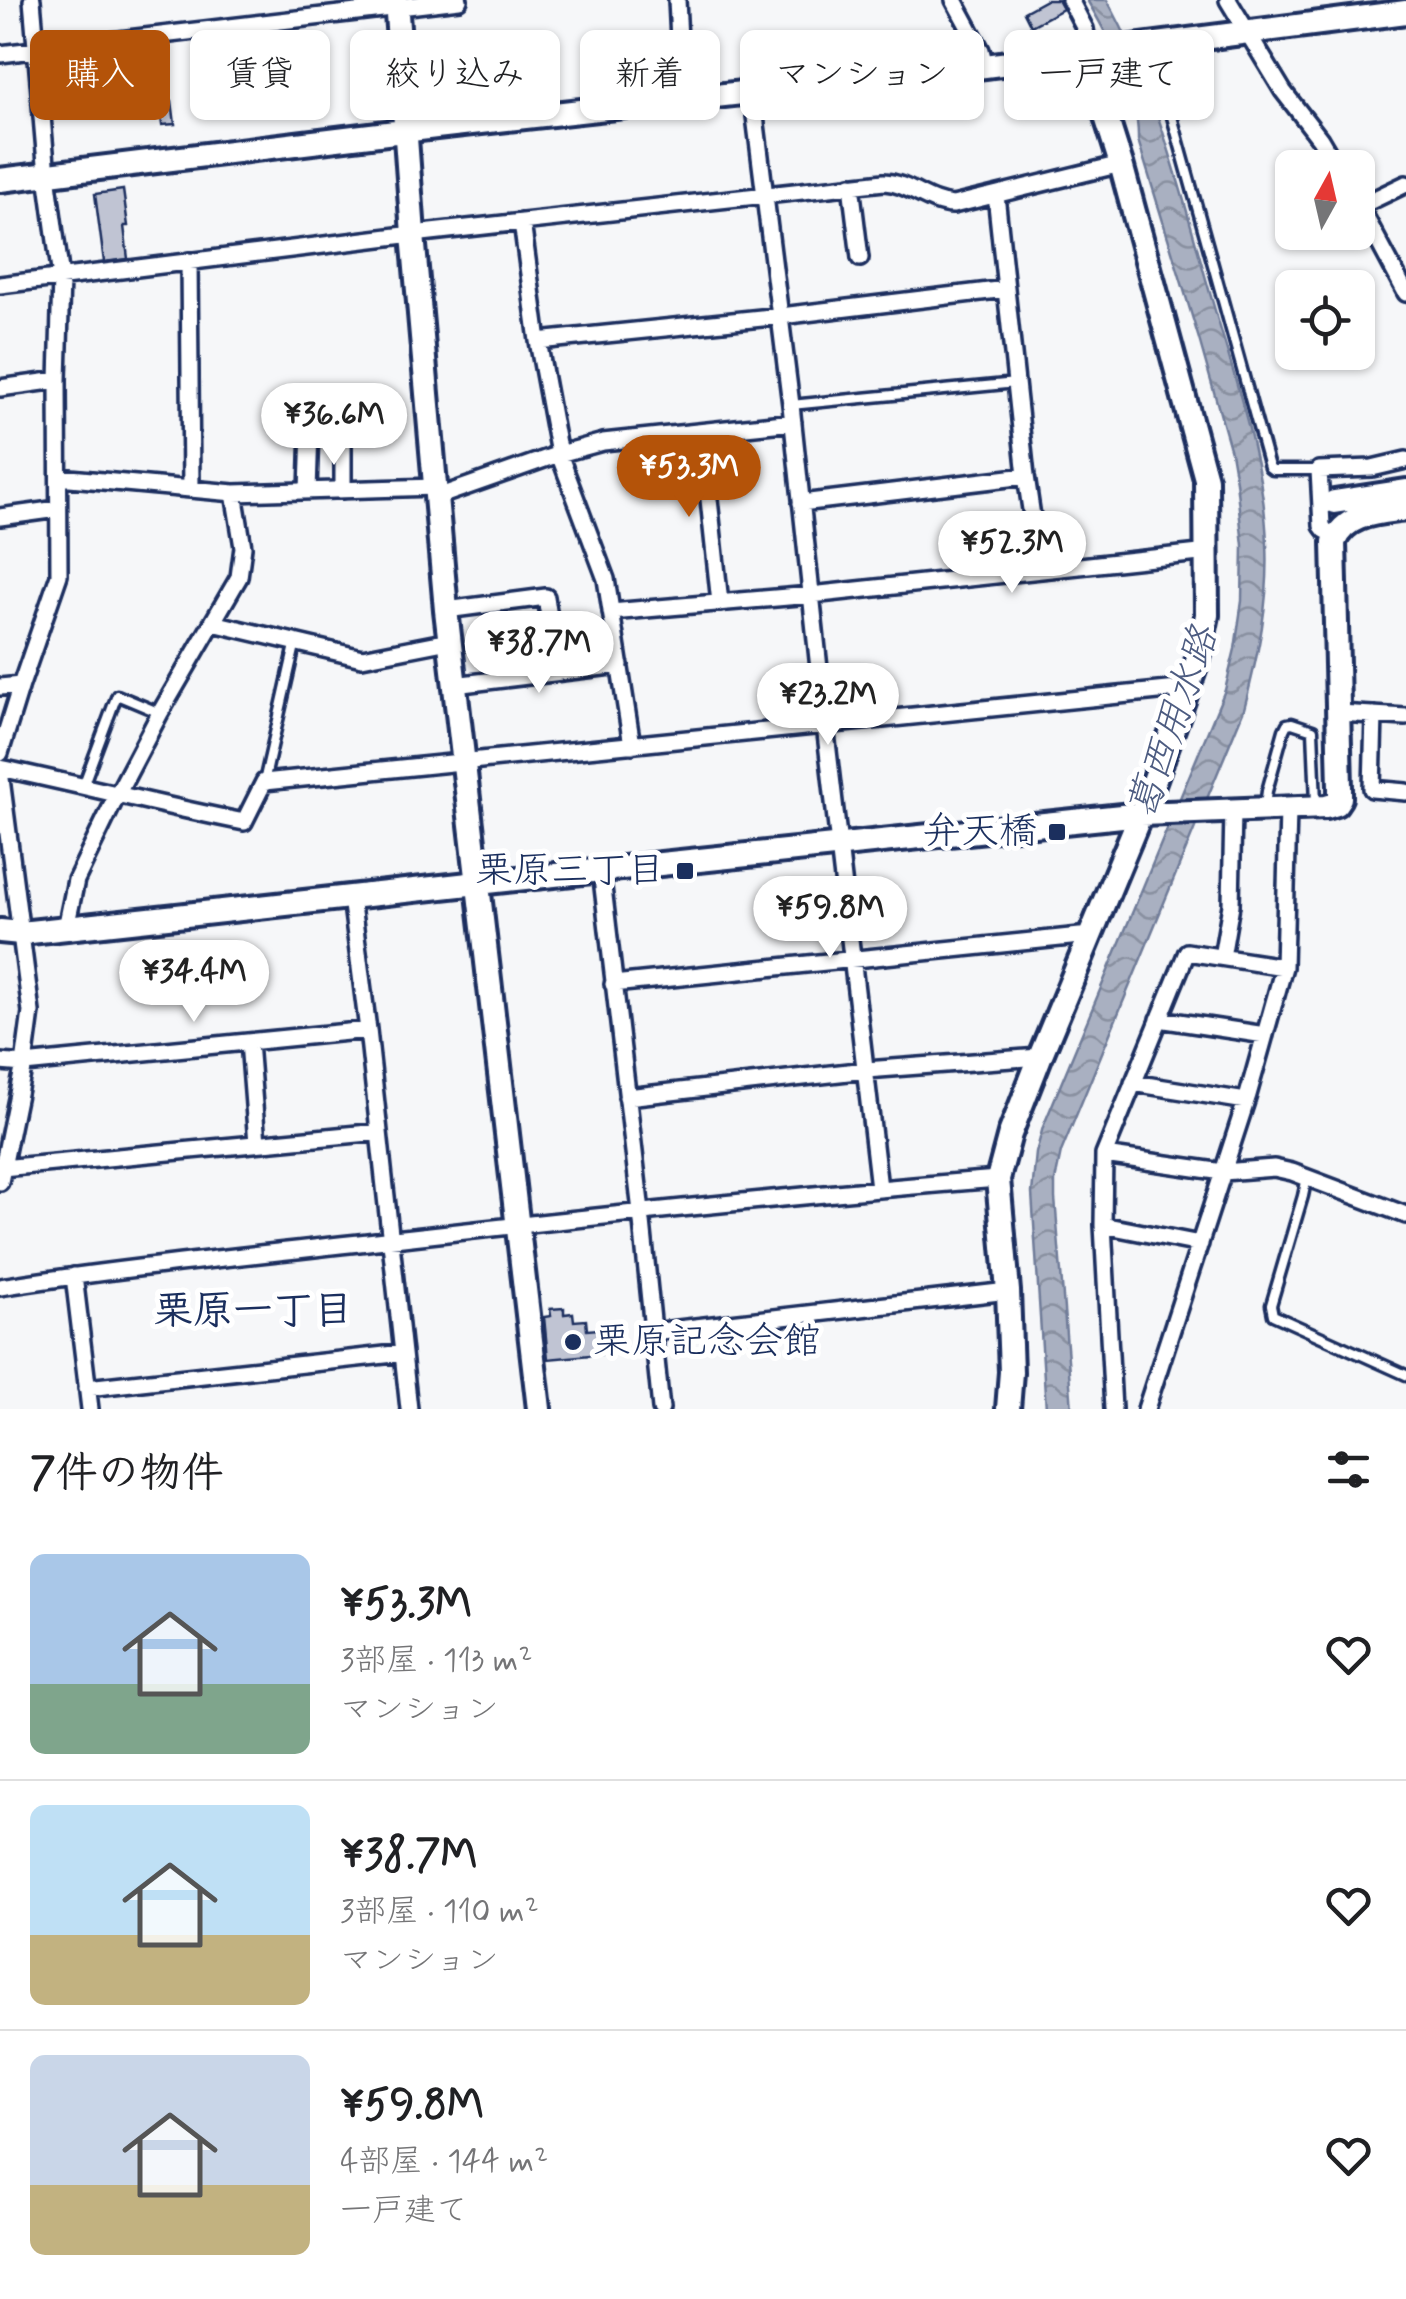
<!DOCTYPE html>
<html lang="ja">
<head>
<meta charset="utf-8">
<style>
  :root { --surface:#fff; --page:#f2f2f2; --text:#202124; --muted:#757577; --line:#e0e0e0; --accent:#b45309 }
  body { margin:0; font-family:Mynerve,"Klee One",sans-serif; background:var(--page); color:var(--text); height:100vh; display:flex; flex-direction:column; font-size:38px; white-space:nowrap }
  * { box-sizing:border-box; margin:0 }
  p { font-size:32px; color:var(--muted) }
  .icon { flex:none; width:55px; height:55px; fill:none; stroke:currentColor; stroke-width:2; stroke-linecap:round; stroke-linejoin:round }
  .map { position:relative; height:1409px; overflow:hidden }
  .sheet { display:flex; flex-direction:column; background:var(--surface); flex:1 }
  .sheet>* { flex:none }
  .top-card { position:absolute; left:30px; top:30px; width:1348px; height:90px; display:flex; gap:20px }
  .needle { width:65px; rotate:8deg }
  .buttons { position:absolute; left:1275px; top:150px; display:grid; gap:20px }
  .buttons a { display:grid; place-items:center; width:100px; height:100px; border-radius:15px; background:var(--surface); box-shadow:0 2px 8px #0004; font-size:50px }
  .price { position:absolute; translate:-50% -85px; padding:0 22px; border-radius:35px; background:#fff; color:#222; font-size:32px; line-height:65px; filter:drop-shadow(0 2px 5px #0008) }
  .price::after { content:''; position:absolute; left:50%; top:60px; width:30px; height:22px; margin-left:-15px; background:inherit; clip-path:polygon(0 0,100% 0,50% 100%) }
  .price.selected { background:var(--accent); color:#fff }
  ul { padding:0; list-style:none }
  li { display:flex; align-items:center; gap:30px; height:250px; padding:0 30px }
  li+li { border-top:2px solid var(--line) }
  li span { display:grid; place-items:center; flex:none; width:280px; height:200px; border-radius:15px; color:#555 }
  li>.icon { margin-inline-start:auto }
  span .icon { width:120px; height:120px; fill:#fffc; stroke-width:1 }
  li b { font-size:42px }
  h2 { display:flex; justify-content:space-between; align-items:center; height:120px; padding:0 30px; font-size:42px }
  .pill { padding:0 35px; border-radius:15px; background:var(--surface); box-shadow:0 2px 8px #0004; font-size:35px; line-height:90px }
  .pill.selected { background:var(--accent); color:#fff }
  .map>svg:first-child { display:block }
  .water { fill:url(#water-waves); stroke:#707c99; stroke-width:2.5 }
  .building { fill:#c0c4d3; stroke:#1b2f5e; stroke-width:2.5 }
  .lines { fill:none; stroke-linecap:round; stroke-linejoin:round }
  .lane-casing { stroke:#1b2f5e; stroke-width:15 }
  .street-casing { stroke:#1b2f5e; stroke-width:22 }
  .secondary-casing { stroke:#1b2f5e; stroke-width:30 }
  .lane { stroke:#fff; stroke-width:8 }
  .street { stroke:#fff; stroke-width:15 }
  .secondary { stroke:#fff; stroke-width:22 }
  .poi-dot { fill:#1b2f5e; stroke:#fff; stroke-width:4 }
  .labels { text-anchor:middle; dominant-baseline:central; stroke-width:10; stroke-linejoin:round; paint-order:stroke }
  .poi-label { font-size:38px; fill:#1b2f5e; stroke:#fff; text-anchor:end }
  .water-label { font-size:40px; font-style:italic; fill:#4d5c81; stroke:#fff }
  .neighbourhood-label { font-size:40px; font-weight:bold; fill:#1b2f5e; stroke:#fff }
</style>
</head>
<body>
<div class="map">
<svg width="1406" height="1409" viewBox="0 0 1406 1409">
  <defs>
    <pattern id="water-waves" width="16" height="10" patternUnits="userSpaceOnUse" patternTransform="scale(2.5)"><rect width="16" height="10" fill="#a9b0c1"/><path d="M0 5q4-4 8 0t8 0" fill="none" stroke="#8990a0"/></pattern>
  </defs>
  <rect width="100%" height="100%" fill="#f6f7f9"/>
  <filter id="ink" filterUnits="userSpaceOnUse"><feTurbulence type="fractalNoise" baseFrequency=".01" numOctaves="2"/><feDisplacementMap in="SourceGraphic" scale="20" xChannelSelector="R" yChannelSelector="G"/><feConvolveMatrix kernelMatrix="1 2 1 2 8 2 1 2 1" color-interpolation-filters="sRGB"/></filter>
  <g filter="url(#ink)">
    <path class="water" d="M1087,0H1107C1158,90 1183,201 1212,300C1235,380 1264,461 1267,544C1270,600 1258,655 1244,709L1061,1152L1055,1181V1198L1072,1409H1046L1032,1193L1036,1153L1043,1127L1225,690L1235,649L1242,601L1243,545L1236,481L1231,452L1199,339L1138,140C1139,91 1111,41 1087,0Z"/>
    <path class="building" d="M1046,0H1058L1063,9L1031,26L1024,12Z
      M172,101L175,124L162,125L159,103Z
      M123,190L128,226H124L128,259L104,262L95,194Z
      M564,1308V1314L573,1313L574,1321L586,1320L587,1330L599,1329L601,1354L548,1359L544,1317L551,1316L550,1309Z"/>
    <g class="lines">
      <g class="lane-casing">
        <path id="lane" d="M1153,48L1269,467L1273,470H1319
          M791,405L1016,383
          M264,782L296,641
          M83,786L117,695L160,713
          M1265,806L1267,791L1284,730L1287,724L1292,723L1313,730L1316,803
          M1307,1177L1303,1196L1271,1305L1273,1315L1406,1375"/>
      </g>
      <g class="street-casing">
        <path id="street" d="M677,0L682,99
          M954,0L981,50L985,66
          M1070,0L1085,29L1089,53
          M1228,0L1283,91L1320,139L1337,168
          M0,54L459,0
          M752,92L791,405L825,725L879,1188
          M851,185L860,258
          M996,195L1026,476L1040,570
          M1358,203L1406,293
          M1360,206L1406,184
          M522,222L538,341L559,454L606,579L632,745
          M189,261L191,489
          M0,285L413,234L884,182C909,183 928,204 953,205L1121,164
          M538,341L781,316L1006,289
          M0,388L58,380
          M702,433L720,603
          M59,477L234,493L436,487
          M308,491L311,397H343V490
          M437,497L559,454L603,442L793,422
          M801,503L1026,476
          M0,517L58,509
          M1336,536L1325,530L1322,526L1319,470L1372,468L1406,460
          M446,610L546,597L557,671
          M611,612L811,595L1209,552
          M213,623L362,658L449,641
          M454,685L620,665
          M0,687L21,685
          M1339,713L1406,717
          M1374,715L1372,789L1406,792
          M0,753L21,685L59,575L58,380L61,278L47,175L32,0
          M0,768C82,785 162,806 244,822L264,782L1188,688
          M0,771L31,1012L24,1064L0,1182
          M601,870L641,1212L661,1409
          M351,897L368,1030L409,1409
          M66,928L76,880L118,793L160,713L239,577L243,547L234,493
          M1222,957L1231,905L1233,811
          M613,984L1080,936L1091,938
          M1159,1019L1265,1035
          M249,1042L257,1143
          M0,1062L24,1064L368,1030
          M1133,1083L1246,1101
          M627,1097L866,1070L1040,1057
          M1104,1155L1223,1172L1274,1168L1292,1172L1406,1215
          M2,1168L379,1132
          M1103,1225L1200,1244
          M74,1276L90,1409
          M0,1287C128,1267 256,1255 385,1240C589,1217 793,1195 998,1179
          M652,1332L1008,1291
          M87,1388L403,1353
          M1113,1409L1103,1225L1104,1155L1187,952L1284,967
          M1146,1409L1248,1095L1284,967L1288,810"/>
      </g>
      <g class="secondary-casing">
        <path id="secondary" d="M396,0L413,234L446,610L539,1409
          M0,180L436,127L985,66L1406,12
          M1334,502L1406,491
          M0,931L21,933L478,883L1141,814L1326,807L1336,804L1340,798V787L1334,542C1345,513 1379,513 1406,509
          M1008,1409L1011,1372L1008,1291L998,1179L1010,1134L1040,1057L1153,784L1198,659L1207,615L1206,479L1121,164L1091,69L1089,53"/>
      </g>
      <use href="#lane" class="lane"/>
      <use href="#street" class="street"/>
      <use href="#secondary" class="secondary"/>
    </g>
  </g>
  <g class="poi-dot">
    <rect x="1047" y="822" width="20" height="20" rx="5"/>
    <rect x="675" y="861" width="20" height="20" rx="5"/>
    <circle cx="573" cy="1342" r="10"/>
  </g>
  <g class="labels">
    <g class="poi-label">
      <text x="1037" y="832">弁天橋</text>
      <text x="665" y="871">栗原三丁目</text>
      <text x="593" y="1342" text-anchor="start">栗原記念会館</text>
    </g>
    <g class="water-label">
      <text transform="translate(1174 723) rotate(-71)">葛西用水路</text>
    </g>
    <g class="neighbourhood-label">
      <text x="253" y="1312">栗原一丁目</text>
    </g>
  </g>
</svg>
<div class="buttons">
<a><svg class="needle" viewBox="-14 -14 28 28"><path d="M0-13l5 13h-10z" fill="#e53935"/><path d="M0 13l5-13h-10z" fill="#757577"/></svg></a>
<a><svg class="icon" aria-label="locate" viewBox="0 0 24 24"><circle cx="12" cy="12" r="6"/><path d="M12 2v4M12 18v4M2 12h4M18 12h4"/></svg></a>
</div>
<b class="price" style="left:334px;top:468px">¥36.6M</b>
<b class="price selected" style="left:689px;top:520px">¥53.3M</b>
<b class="price" style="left:1012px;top:596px">¥52.3M</b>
<b class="price" style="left:539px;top:696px">¥38.7M</b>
<b class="price" style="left:828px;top:748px">¥23.2M</b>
<b class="price" style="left:830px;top:961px">¥59.8M</b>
<b class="price" style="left:194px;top:1025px">¥34.4M</b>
<div class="top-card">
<a class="pill selected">購入</a>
<a class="pill">賃貸</a>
<a class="pill">絞り込み</a>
<a class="pill">新着</a>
<a class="pill">マンション</a>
<a class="pill">一戸建て</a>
</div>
</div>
<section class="sheet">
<h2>7件の物件<svg class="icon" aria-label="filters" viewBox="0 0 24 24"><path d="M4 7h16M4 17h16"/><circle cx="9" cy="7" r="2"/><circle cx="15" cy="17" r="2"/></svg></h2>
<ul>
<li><span style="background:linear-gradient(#a9c7e8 65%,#7fa58c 0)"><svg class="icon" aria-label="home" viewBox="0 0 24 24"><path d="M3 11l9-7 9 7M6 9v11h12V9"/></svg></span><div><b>¥53.3M</b><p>3部屋 · 113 m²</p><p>マンション</p></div><svg class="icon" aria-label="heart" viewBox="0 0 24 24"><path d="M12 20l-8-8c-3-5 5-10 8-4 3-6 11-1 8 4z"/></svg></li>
<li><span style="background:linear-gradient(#bfe0f5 65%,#c2b280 0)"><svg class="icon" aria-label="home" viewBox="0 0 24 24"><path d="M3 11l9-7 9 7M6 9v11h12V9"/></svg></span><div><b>¥38.7M</b><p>3部屋 · 110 m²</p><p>マンション</p></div><svg class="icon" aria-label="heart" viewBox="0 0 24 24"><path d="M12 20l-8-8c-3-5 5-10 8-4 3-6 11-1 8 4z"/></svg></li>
<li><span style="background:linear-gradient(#c9d6e8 65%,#c2b280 0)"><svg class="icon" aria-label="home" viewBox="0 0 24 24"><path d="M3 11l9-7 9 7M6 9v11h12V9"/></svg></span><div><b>¥59.8M</b><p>4部屋 · 144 m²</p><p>一戸建て</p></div><svg class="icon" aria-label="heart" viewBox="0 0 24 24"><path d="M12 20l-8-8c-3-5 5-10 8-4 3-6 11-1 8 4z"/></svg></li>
</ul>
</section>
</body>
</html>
